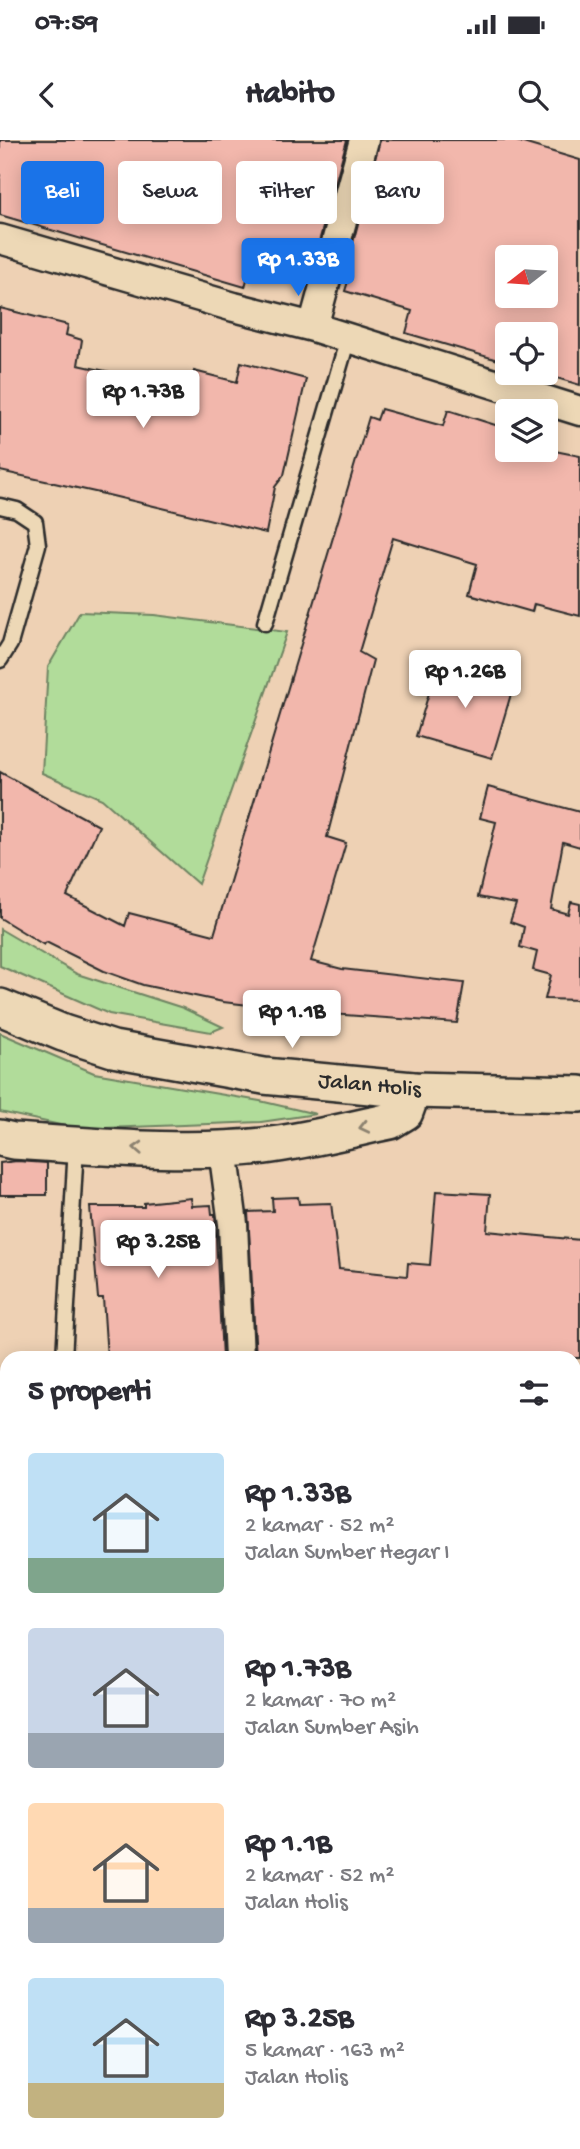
<!DOCTYPE html>
<html lang="id">
<head>
<meta charset="utf-8">
<style>
  :root { --surface:#fff; --page:#f7f7f7; --text:#2b2b33; --muted:#7c7c81; --accent:#1a73e8 }
  body { margin:0; font-family:"Gochi Hand",sans-serif; background:var(--page); color:var(--text); height:100vh; display:flex; flex-direction:column; font-size:26px; white-space:nowrap }
  * { box-sizing:border-box; margin:0 }
  p { font-size:23px; color:var(--muted) }
  .icon { flex:none; width:38px; height:38px; fill:none; stroke:currentColor; stroke-width:2; stroke-linecap:round; stroke-linejoin:round }
  .map { position:relative; flex:1; overflow:hidden }
  .details { position:absolute; left:0px; top:1211px; width:581px; height:798px; display:flex; flex-direction:column; background:var(--surface); border-radius:21px 21px 0 0; box-shadow:0 4px 18px #0003 }
  .details>* { flex:none }
  .guide { position:absolute; left:21px; top:21px; width:539px; height:63px; display:flex; gap:14px }
  .needle { width:46px; rotate:253deg }
  .controls { position:absolute; left:495px; top:105px; display:grid; gap:14px }
  .controls a { display:grid; place-items:center; width:63px; height:63px; border-radius:7px; background:var(--surface); box-shadow:0 4px 18px #0003; font-size:35px }
  .price { position:absolute; translate:-50% -60px; padding:0 16px; border-radius:7px; background:#fff; color:#222; font-size:23px; line-height:46px; filter:drop-shadow(0 2px 4px #0008) }
  .price::after { content:''; position:absolute; left:50%; top:42px; width:21px; height:16px; margin-left:-10px; background:inherit; clip-path:polygon(0 0,100% 0,50% 100%) }
  .price.selected { background:var(--accent); color:#fff }
  ul { padding:0; list-style:none }
  li { display:flex; align-items:center; gap:21px; height:175px; padding:0 28px }
  li span { display:grid; place-items:center; flex:none; width:196px; height:140px; border-radius:7px; color:#555 }
  li>.icon { margin-inline-start:auto }
  span .icon { width:84px; height:84px; fill:#fffc; stroke-width:1 }
  li b { font-size:30px }
  h2 { display:flex; justify-content:space-between; align-items:center; height:84px; padding:0 28px; font-size:30px }
  .chip { padding:0 24px; border-radius:7px; background:var(--surface); box-shadow:0 4px 18px #0003; font-size:24px; line-height:63px }
  .chip.selected { background:var(--accent); color:#fff }
  .status { display:flex; justify-content:space-between; align-items:center; height:49px; padding:0 35px; background:var(--surface); direction:ltr }
  .status svg { height:19px; fill:currentColor }
  header { display:flex; justify-content:space-between; align-items:center; height:91px; padding:0 28px; background:var(--surface); font-size:32px; font-weight:700 }
  .map>svg:first-child { display:block }
  .green { fill:#b1dc9a; stroke:#6e8462; stroke-width:2 }
  .building { fill:#f2b7ac; stroke:#2b2b2b; stroke-width:2; fill-rule:evenodd }
  .lines { fill:none; stroke-linecap:round; stroke-linejoin:round }
  .service-casing { stroke:#2b2b2b; stroke-width:19 }
  .minor-casing { stroke:#2b2b2b; stroke-width:33 }
  .tertiary-casing { stroke:#2b2b2b; stroke-width:40 }
  .motorway-casing { stroke:#2b2b2b; stroke-width:44 }
  .service { stroke:#edd8b6; stroke-width:14 }
  .minor { stroke:#edd8b6; stroke-width:28 }
  .tertiary { stroke:#edd8b6; stroke-width:35 }
  .motorway { stroke:#edd8b6; stroke-width:38 }
  .oneway { stroke:#8c8270 }
  .labels { text-anchor:middle; dominant-baseline:central; stroke-width:7; stroke-linejoin:round; paint-order:stroke }
  .street-label { font-size:23px; fill:#2b2b2b; stroke:#edd8b6 }
</style>
</head>
<body>
<div class="status"><b>07:59</b><svg viewBox="0 0 49 12"><path d="M0 12V9h3v3zM5 12V6h3v6zM10 12V3h3v9zM15 12V0h3v12zM26 1h20v11H26zM47 4h2v5h-2z"/></svg></div>
<header><svg class="icon" aria-label="back" viewBox="0 0 24 24"><path d="M15 5l-7 7 7 7"/></svg>Habito<svg class="icon" aria-label="search" viewBox="0 0 24 24"><circle cx="10" cy="10" r="6"/><path d="M15 15l6 6"/></svg></header>
<div class="map">
<svg width="580" height="2009" viewBox="0 0 580 2009">
  <rect width="100%" height="100%" fill="#eed1b4"/>
  <filter id="ink" filterUnits="userSpaceOnUse"><feTurbulence type="fractalNoise" baseFrequency=".0143" numOctaves="2"/><feDisplacementMap in="SourceGraphic" scale="14" xChannelSelector="R" yChannelSelector="G"/><feConvolveMatrix kernelMatrix="1 2 1 2 8 2 1 2 1" color-interpolation-filters="sRGB"/></filter>
  <g filter="url(#ink)">
    <path class="green" d="M80,472L154,475L287,492L198,744L102,659L42,633L48,527Z
      M0,789L77,834L183,868L223,887L211,892L109,874L0,826Z
      M0,893L94,933L260,961L316,974L261,982L79,989L0,972Z"/>
    <path class="building" d="M0,0H347L314,120L293,111L288,130L252,121L245,147L0,75Z
      M380,0H513L580,20V245L540,233H546V194H508V223L406,193L412,171L345,151L350,135L345,133ZM508,117H546V156H508Z
      M0,168L68,185L66,195L82,200L78,225L133,237L128,264L183,277L194,231L237,242L241,222L306,239L284,335L275,347L266,393L104,354L0,331Z
      M381,269L443,286L448,270L508,289V310H550L580,316V476L534,464L532,472L469,454L477,424L393,398L359,512L373,520L327,697L346,703L311,821L342,829L464,843L457,883L316,873L223,862L143,845L104,831L46,802L44,805L0,778V632L99,686L67,756L125,786L129,773L214,795L369,277L377,280Z
      M438,523L514,544L492,618L416,596Z
      M488,647L580,672V707L563,702L551,769L568,774L571,762L580,764V860L545,859L551,835L533,830L537,812L520,807L524,787L510,782L516,764L478,757L496,682L480,678Z
      M17,1021L47,1023V1055H0V1023Z
      M436,1051L490,1054L487,1091L580,1100V1218H256L248,1072L273,1071L272,1058L298,1057L299,1064L331,1063L339,1129L407,1136L408,1123L430,1125Z
      M191,1058L192,1066L211,1065L212,1074H215L222,1218H107L103,1158H98L90,1067H144V1063Z"/>
    <g class="lines">
      <g class="service-casing">
        <path id="service" d="M0,366L17,370L35,382L38,405L10,504L0,520
          M265,483L348,198
          M64,1218L76,1006
          M0,1312L7,1305"/>
      </g>
      <g class="minor-casing">
        <path id="minor" d="M0,99L234,167L313,187L580,271
          M313,187L364,0
          M223,1009L233,1084L239,1218
          M0,1670L7,1686
          M127,2002L129,2009"/>
      </g>
      <g class="tertiary-casing">
        <g id="tertiary">
          <path id="s1" d="M0,867L63,893L113,909L264,936L413,950L580,954"/>
          <path d="M0,998L13,1001C96,1006 181,1015 264,1006C306,1001 348,990 390,981L405,972L413,950"/>
        </g>
      </g>
      <g class="motorway-casing">
        <path id="motorway" d="M0,1924L7,1948
          M23,2002L25,2009"/>
      </g>
      <use href="#service" class="service"/>
      <use href="#minor" class="minor"/>
      <use href="#tertiary" class="tertiary"/>
      <use href="#motorway" class="motorway"/>
    </g>
    <defs><path id="oneway-chevron" d="M-2-3.5L2.5 0L-2 3.5" fill="none" stroke-width="1.6" stroke-linecap="round" stroke-linejoin="round" transform="scale(1.75)"/></defs>
    <g class="oneway">
      <use href="#oneway-chevron" transform="translate(364 987) rotate(167)"/>
      <use href="#oneway-chevron" transform="translate(138 1008) rotate(-177)"/>
    </g>
  </g>
  <g class="labels">
    <g class="street-label">
      <text stroke="none"><textPath href="#s1" startOffset="380">Jalan Holis</textPath></text>
    </g>
  </g>
</svg>
<div class="controls">
<a><svg class="needle" viewBox="-14 -14 28 28"><path d="M0-13l5 13h-10z" fill="#e53935"/><path d="M0 13l5-13h-10z" fill="#7c7c81"/></svg></a>
<a><svg class="icon" aria-label="locate" viewBox="0 0 24 24"><circle cx="12" cy="12" r="6"/><path d="M12 2v4M12 18v4M2 12h4M18 12h4"/></svg></a>
<a><svg class="icon" aria-label="layers" viewBox="0 0 24 24"><path d="M12 4l9 5-9 5-9-5zM3 14l9 5 9-5"/></svg></a>
</div>
<b class="price selected" style="left:298px;top:158px">Rp 1.33B</b>
<b class="price" style="left:143px;top:290px">Rp 1.73B</b>
<b class="price" style="left:465px;top:570px">Rp 1.26B</b>
<b class="price" style="left:292px;top:910px">Rp 1.1B</b>
<b class="price" style="left:158px;top:1140px">Rp 3.25B</b>
<div class="guide">
<a class="chip selected">Beli</a>
<a class="chip">Sewa</a>
<a class="chip">Filter</a>
<a class="chip">Baru</a>
</div>
<section class="details">
<h2>5 properti<svg class="icon" aria-label="filters" viewBox="0 0 24 24"><path d="M4 7h16M4 17h16"/><circle cx="9" cy="7" r="2"/><circle cx="15" cy="17" r="2"/></svg></h2>
<ul>
<li><span style="background:linear-gradient(#bfe0f5 75%,#7fa58c 0)"><svg class="icon" aria-label="home" viewBox="0 0 24 24"><path d="M3 11l9-7 9 7M6 9v11h12V9"/></svg></span><div><b>Rp 1.33B</b><p>2 kamar · 52 m²</p><p>Jalan Sumber Hegar I</p></div></li>
<li><span style="background:linear-gradient(#c9d6e8 75%,#9aa5b1 0)"><svg class="icon" aria-label="home" viewBox="0 0 24 24"><path d="M3 11l9-7 9 7M6 9v11h12V9"/></svg></span><div><b>Rp 1.73B</b><p>2 kamar · 70 m²</p><p>Jalan Sumber Asih</p></div></li>
<li><span style="background:linear-gradient(#ffd9b3 75%,#9aa5b1 0)"><svg class="icon" aria-label="home" viewBox="0 0 24 24"><path d="M3 11l9-7 9 7M6 9v11h12V9"/></svg></span><div><b>Rp 1.1B</b><p>2 kamar · 52 m²</p><p>Jalan Holis</p></div></li>
<li><span style="background:linear-gradient(#bfe0f5 75%,#c2b280 0)"><svg class="icon" aria-label="home" viewBox="0 0 24 24"><path d="M3 11l9-7 9 7M6 9v11h12V9"/></svg></span><div><b>Rp 3.25B</b><p>5 kamar · 163 m²</p><p>Jalan Holis</p></div></li>
</ul>
</section>
</div>
</body>
</html>
